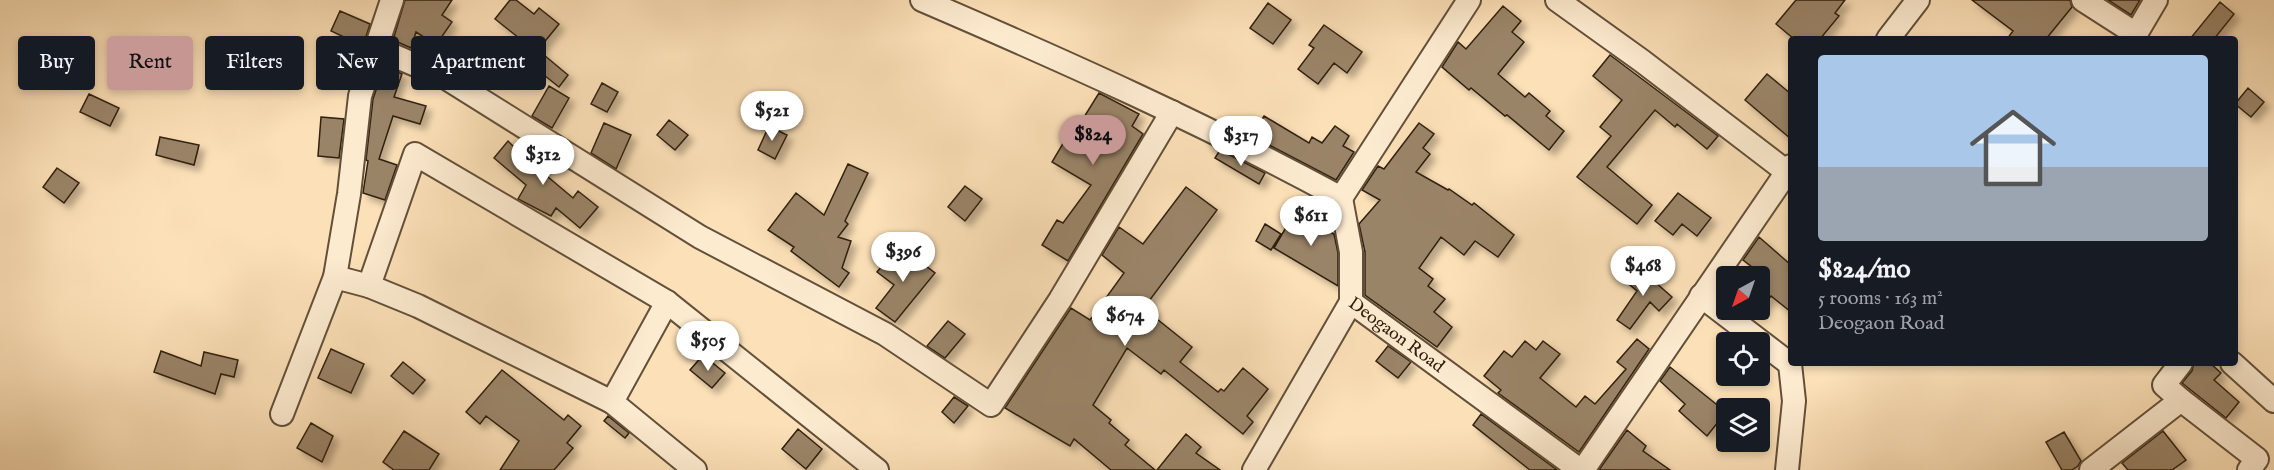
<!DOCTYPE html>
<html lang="en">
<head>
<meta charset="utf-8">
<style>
  :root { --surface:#171b24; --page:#242831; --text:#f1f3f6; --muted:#9ea1a6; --accent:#c59692 }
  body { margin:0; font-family:"IM FELL English",serif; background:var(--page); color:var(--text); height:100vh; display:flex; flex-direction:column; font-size:22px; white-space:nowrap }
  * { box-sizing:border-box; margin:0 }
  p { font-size:20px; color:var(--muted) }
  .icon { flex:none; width:33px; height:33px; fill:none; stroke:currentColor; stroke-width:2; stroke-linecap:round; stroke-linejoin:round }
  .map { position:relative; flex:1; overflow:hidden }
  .sheet { position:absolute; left:1788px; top:36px; width:450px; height:330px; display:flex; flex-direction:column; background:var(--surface); border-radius:6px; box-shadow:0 3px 9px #0003 }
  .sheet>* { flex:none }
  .top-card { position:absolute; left:18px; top:36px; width:570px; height:54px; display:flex; gap:12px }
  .needle { width:39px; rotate:220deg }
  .controls { position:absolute; left:1716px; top:266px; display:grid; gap:12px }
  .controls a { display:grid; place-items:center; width:54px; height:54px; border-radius:6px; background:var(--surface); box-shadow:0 3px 9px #0003; font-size:30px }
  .price { position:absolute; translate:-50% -51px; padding:0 14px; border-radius:21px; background:#fff; color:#222; font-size:20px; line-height:39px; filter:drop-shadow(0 2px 3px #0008) }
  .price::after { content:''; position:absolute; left:50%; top:36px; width:18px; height:14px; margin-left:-9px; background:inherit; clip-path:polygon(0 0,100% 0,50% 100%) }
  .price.on { background:var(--accent); color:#111 }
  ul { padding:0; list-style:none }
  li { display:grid; align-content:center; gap:12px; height:318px; padding:0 30px }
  li span { display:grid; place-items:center; height:186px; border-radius:6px; color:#555 }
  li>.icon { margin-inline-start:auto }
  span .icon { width:108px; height:108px; fill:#fffc; stroke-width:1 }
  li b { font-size:26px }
  .chip { padding:0 21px; border-radius:6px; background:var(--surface); box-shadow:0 3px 9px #0003; font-size:21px; line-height:54px }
  .chip.on { background:var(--accent); color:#111 }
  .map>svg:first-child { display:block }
  .building { fill:#9a8467; stroke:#302010; stroke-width:1.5; filter:url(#shadow) }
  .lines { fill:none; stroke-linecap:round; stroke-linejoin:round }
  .minor-casing { stroke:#63503a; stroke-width:26 }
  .minor { stroke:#fdebd0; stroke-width:22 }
  .labels { text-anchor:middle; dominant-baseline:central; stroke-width:5; stroke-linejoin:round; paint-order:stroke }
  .street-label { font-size:18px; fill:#302010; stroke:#fdebd0 }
</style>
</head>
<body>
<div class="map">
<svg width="2274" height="470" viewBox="0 0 2274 470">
  <defs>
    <filter id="shadow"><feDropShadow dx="5.5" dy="5.5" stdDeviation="3" flood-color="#0004"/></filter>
  </defs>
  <rect width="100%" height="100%" fill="#fce0b7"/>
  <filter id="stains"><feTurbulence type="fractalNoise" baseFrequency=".00333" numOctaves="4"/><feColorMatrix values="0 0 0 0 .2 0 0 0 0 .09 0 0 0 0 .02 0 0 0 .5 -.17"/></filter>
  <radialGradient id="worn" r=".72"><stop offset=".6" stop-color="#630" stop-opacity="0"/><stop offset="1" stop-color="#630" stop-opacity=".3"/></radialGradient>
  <path class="building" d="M405,0H452L442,15L452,22L436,45L416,32L411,48L393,40Z
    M510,0H516L534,14L539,8L559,24L538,50L568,75L559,87L515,52L524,42L495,19Z
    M1796,0H1845L1835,13L1839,16L1820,39H1794L1776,24Z
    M1972,0H2070L2072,7L2046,39H2007L2013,31Z
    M2108,0H2140L2131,15Z
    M2220,2L2234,14L2214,39H2190Z
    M1268,3L1291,20L1273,44L1250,28Z
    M1503,6L1521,21L1512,32L1524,42L1498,74L1525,97L1529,93L1550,111L1546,116L1564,131L1549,150L1507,115L1505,116L1471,88L1469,90L1442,67L1458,42L1466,49Z
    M340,11L370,24L363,46L331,31Z
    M1324,25L1362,52L1347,73L1334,63L1318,84L1298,69L1314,48L1309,45Z
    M1610,55L1718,136L1707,149L1677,124L1675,127L1655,110L1607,167L1652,205L1637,224L1577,177L1611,136L1600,127L1622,100L1593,76Z
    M384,66L402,74L394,97L426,106L420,124L393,116L379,159L397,165L385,200L363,193L368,161L366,160L373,99Z
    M1767,74L1791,94V139L1745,100Z
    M602,83L618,92L607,112L591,104Z
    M549,86L569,98L552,128L532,116Z
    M2248,88L2264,102L2251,117L2235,104Z
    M1099,93L1139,114L1132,126L1143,134L1068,261L1042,245L1057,220L1063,223L1091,185L1052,162L1077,120L1081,122Z
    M89,94L119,108L110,126L80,112Z
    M1264,116L1309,143L1312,137L1322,143L1335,126L1349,136L1343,146L1354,152L1336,180L1252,136Z
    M321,117L344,119L339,158L318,156Z
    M669,120L688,135L675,150L657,135Z
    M604,123L631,135L616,169L591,153Z
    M1419,123L1434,134L1423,148L1430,154L1416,172L1448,190L1449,189L1472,205L1474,203L1514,235L1498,257L1475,241L1464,255L1441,237L1419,268L1433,279L1428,286L1445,299L1434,312L1452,327L1437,347L1365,295V252L1359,224L1380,200L1362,190L1378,166L1384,169Z
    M769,126L787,135L775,159L758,150Z
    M160,137L199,145L194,165L156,155Z
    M508,141L514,147L517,142L545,164L541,171L573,198L578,191L598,207L580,228L556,208L551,216L518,199L526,185L494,158Z
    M1220,150L1265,173L1259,184L1215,158Z
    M848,164L868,173L845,221L848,224L838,237L851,241L842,268L849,273L839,287L791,251L794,247L768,230L796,193L824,215Z
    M57,168L79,183L64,203L43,187Z
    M965,186L982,199L965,221L948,207Z
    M1186,187L1217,210L1146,305L1154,311L1152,315L1192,347L1180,362L1218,392L1221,389L1224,391L1243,368L1268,389L1247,416L1253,422L1243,434L1164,370L1161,374L1127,348L1093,405L1111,420L1109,423L1129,440L1125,445L1155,470H1111L1074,439L1070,446L1005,408L1071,308L1090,320L1124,273L1102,255L1119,227L1143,244Z
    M1678,193L1711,218L1697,236L1682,224L1673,235L1655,221Z
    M1295,212L1334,234L1338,253V286L1274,248Z
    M1265,224L1281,234L1271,250L1256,241Z
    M1759,237L1791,265V312L1771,296L1760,310V273L1743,260Z
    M902,248L935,273L895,322L876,308L894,285L877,272L888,259L891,261Z
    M1638,267L1672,297L1659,311L1650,302L1630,329L1617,320L1637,291L1625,281Z
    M948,321L965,334L945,358L927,346Z
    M1637,339L1649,349L1579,452L1498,393L1501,390L1484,376L1504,351L1512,357L1525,341L1536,350L1543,341L1560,354L1540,378L1576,407L1585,396L1595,404L1626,369L1617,362Z
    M1388,346L1411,362L1398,378L1376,361Z
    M331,349L364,364L351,393L318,378Z
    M161,351L201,366L204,352L238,360L234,377L221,374L215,394L154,372Z
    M703,355L725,373L712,388L690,370Z
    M403,362L425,380L413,394L391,376Z
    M2194,363H2210L2221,373L2214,380L2239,402L2226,418L2182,383L2192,371Z
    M1670,367L1726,412L1707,436L1679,411L1685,404L1660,381Z
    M502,370L564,420L568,415L581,426L567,443L573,448L554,470H500L519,441L486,416L480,424L466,412Z
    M954,397L968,406L954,423L942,412Z
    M1481,414L1557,470H1530L1473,425Z
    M608,416L629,433L625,438L604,421Z
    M311,423L333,436L322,462L297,448Z
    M798,429L822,449L806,469L782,449Z
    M1627,430L1646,446L1643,451L1670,470H1599Z
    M404,431L439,454L429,470H394L383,462Z
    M2163,431L2186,460L2172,470H2128L2122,463Z
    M2064,432L2081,461L2078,466L2072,470H2062L2046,442Z
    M1186,434L1201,447L1196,453L1220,470H1157Z"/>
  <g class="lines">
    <g class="minor-casing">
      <g id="minor">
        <path d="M922,0C1064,61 1205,124 1341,198L1351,252V302L1254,470"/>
        <path d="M1557,0L1642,61L1787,172"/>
        <path d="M2083,0L2136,34L2156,0"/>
        <path d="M1888,39L1918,0"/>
        <path d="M376,48L446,78L700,237L885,334L991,405L1060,300L1172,112"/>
        <path d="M1341,198L1469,0"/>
        <path d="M335,277L349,194L360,96L392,0"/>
        <path d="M369,286L418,306L612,402L667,302"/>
        <path d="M1701,296L1790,364L1794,401L1787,470"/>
        <path id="s1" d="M1351,302L1580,470"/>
        <path d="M2232,363L2274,401"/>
        <path d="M2181,400L2164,385L2181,363"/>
        <path d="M612,402L695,470"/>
        <path d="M282,414L335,277L369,286L415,154L667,302L877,470"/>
        <path d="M1583,470L1791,166"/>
        <path d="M2091,470L2181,400L2257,459L2249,470"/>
      </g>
    </g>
    <use href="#minor" class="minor"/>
  </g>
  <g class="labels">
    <g class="street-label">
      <text stroke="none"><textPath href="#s1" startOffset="56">Deogaon Road</textPath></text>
    </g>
  </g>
  <rect width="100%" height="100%" filter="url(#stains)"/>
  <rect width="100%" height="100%" fill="url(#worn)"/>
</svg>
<div class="controls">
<a><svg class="needle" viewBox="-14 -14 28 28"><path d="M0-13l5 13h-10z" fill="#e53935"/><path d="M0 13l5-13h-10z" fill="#9ea1a6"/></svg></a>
<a><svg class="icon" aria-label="locate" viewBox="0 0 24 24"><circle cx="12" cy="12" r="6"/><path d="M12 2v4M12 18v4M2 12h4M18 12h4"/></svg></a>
<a><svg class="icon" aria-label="layers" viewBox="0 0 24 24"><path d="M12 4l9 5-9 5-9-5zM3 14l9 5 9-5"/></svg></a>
</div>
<b class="price" style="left:772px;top:142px">$521</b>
<b class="price on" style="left:1093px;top:166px">$824</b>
<b class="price" style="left:1241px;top:167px">$317</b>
<b class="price" style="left:543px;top:186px">$312</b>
<b class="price" style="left:1311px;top:247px">$611</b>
<b class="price" style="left:903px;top:283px">$396</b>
<b class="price" style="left:1643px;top:297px">$468</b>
<b class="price" style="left:1125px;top:347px">$674</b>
<b class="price" style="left:708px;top:372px">$505</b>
<div class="top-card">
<a class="chip">Buy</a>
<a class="chip on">Rent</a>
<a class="chip">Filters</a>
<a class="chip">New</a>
<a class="chip">Apartment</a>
</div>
<section class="sheet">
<ul>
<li><span style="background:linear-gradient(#a9c7e8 60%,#9aa5b1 0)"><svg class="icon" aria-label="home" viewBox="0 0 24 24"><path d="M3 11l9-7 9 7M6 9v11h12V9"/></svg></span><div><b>$824/mo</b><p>5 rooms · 163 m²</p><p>Deogaon Road</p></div></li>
</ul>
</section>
</div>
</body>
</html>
